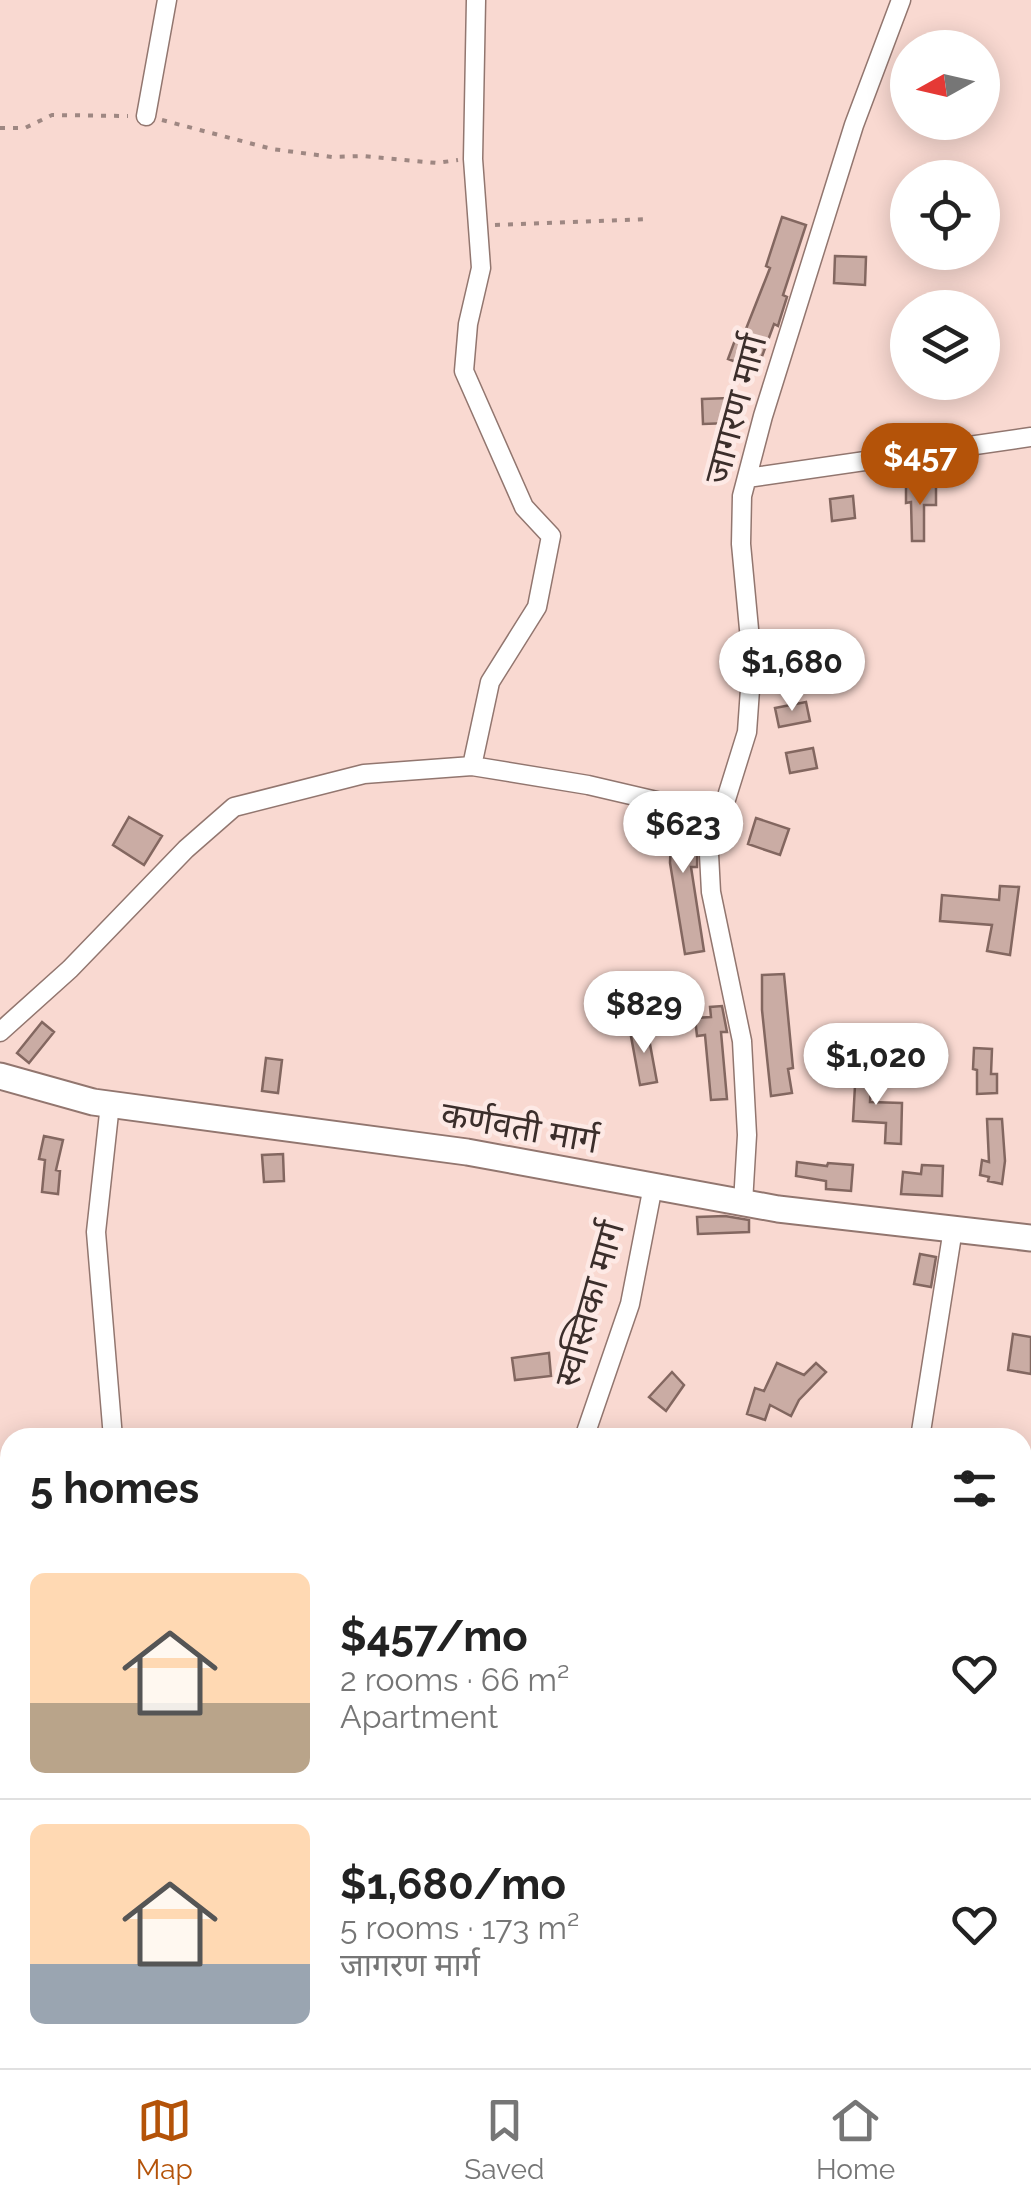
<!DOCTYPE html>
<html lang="en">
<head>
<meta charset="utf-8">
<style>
  :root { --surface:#fff; --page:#f2f2f2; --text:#222; --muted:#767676; --line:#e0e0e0; --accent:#b45309 }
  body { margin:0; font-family:Raleway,"Noto Sans Devanagari",sans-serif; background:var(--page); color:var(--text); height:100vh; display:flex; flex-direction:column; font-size:38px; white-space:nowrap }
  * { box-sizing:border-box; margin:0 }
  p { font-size:32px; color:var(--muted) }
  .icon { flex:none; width:55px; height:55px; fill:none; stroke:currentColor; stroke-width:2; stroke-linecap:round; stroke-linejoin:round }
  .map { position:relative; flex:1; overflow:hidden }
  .details { position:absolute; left:0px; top:1428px; width:1032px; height:642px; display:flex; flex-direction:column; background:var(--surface); border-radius:30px 30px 0 0; box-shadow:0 5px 25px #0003 }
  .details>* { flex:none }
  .needle { width:65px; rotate:262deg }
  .buttons { position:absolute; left:890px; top:30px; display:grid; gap:20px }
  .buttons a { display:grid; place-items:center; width:110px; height:110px; border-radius:50%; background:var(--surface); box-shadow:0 5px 25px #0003; font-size:50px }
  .price { position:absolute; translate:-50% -85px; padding:0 22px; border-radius:35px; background:#fff; color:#222; font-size:32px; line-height:65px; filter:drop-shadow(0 2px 5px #0008) }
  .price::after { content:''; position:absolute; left:50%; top:60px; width:30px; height:22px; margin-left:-15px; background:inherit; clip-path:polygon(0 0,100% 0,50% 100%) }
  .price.selected { background:var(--accent); color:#fff }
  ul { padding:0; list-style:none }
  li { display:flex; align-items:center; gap:30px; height:250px; padding:0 30px }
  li+li { border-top:2px solid var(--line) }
  li span { display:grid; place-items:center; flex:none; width:280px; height:200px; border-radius:15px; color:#555 }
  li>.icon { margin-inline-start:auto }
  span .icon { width:120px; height:120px; fill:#fffc; stroke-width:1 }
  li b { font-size:42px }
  h2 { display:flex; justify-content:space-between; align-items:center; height:120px; padding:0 30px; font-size:42px }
  .menu { display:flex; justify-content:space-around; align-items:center; height:140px; border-top:2px solid var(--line); background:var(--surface); font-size:28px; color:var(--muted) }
  .menu a { display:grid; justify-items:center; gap:5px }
  .menu .selected { color:var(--accent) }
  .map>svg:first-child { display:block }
  .building { fill:#caaca4; stroke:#836760; stroke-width:2.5 }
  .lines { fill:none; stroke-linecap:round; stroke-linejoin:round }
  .lane-casing { stroke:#92766f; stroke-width:12 }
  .street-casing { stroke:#92766f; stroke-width:21 }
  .secondary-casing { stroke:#92766f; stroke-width:29 }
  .path { stroke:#9e8782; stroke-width:4; stroke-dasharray:5 8; stroke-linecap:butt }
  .lane { stroke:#fff; stroke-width:9 }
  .street { stroke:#fff; stroke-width:18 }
  .secondary { stroke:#fff; stroke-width:25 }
  .labels { text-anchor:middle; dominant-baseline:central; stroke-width:9; stroke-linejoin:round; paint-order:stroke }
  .street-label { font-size:35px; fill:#3b2e2b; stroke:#fde9e5 }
</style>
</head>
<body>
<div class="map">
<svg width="1031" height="2068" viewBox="0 0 1031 2068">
  <rect width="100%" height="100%" fill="#f9d9d1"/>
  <path class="building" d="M782,217L806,225L783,295L787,297L780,319L778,326L774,324L757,370L728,359L738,332L744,334L770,268L766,266Z
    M835,256L866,257L865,285L834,283Z
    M729,398L730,423L703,424L702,399Z
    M906,486H936V505H924V541H912L911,502L906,503Z
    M853,496L855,518L832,521L830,499Z
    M806,702L810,721L779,727L775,708Z
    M813,748L817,768L790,773L786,753Z
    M652,815L698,824L697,867H691L704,951L685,954L670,863L671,838L648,831Z
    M129,817L162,836L144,865L113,845Z
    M756,818L789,829L780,855L748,844Z
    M1000,886L1019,887L1010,955L987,951L992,925L940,921L942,895L999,900Z
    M784,974L793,1068L788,1069L792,1093L771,1096L762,1010V975Z
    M722,1006L727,1032H721L727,1099L711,1100L705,1035L697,1036L695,1018L711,1017L710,1007Z
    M42,1022L54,1032L29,1063L17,1053Z
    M647,1028L657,1082L640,1085L630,1031Z
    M974,1048L992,1049L991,1074H997V1093L977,1094V1070L973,1069Z
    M266,1058L282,1060L278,1093L262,1091Z
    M856,1068L872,1069L870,1102L902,1103L901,1144L885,1143L886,1123L853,1121Z
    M987,1119H1002L1005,1161L1002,1184L988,1181L989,1177L980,1175L982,1160L989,1162Z
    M44,1136L63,1140L56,1170L60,1171L58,1194L42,1192L45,1160L39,1159Z
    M283,1154L284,1181L264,1182L262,1155Z
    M797,1162L827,1166L828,1163L853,1165L851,1191L826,1189V1181L796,1176Z
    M922,1165L943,1166L942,1196L901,1194L903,1172L921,1174Z
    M725,1216L749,1220V1232L698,1234L697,1217Z
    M920,1254L936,1257L931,1287L914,1284Z
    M1013,1334L1031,1337V1374L1008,1370Z
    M549,1353L551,1376L515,1380L512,1358Z
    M777,1363L804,1375L816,1363L826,1372L799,1400L791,1416L770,1405L765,1420L747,1414L755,1388L764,1391Z
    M672,1372L684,1385L666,1411L649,1397Z"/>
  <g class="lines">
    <g class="lane-casing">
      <path id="lane" d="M0,1944L10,1948
        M89,2060L94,2068"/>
    </g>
    <g class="street-casing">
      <path id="street" d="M146,116L167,0
        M747,478L1031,437
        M472,766L490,682L537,607L551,536L524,507L464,371L468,324L481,268L473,159L476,0
        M0,1032L70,969L186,849L234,807L364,774L472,766L588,785L721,816
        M110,1104L96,1232L113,1438
        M743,1203L747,1135L742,1041L711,892L709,854L747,732L752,661L741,544L742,496L763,416L854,125L901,0
        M584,1438L630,1304L653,1186
        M920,1438L953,1229
        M1022,1562L1027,1548
        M0,1731L10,1743
        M0,1989L10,1994
        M137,2060H153
        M201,2060L213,2068
        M400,2068L402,2060"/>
    </g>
    <g class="secondary-casing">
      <path id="secondary" d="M0,1076L93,1102L467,1152L778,1209L1031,1238"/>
    </g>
    <path class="path" d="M162,120L272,149L332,157L362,156L437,163L458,160
      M0,128H25L52,115L128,116
      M495,225L650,219
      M376,2060L386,2066"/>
    <use href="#lane" class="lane"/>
    <use href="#street" class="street"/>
    <use href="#secondary" class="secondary"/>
  </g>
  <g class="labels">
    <g class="street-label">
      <text transform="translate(735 409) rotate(-75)">जागरण मार्ग</text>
      <text transform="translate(520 1127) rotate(10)">कर्णवती मार्ग</text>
      <text transform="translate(589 1304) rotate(-74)">स्वस्तिका मार्ग</text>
    </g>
  </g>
</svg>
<div class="buttons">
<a><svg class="needle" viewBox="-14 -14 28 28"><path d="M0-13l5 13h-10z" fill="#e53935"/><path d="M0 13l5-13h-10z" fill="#767676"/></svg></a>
<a><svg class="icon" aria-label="locate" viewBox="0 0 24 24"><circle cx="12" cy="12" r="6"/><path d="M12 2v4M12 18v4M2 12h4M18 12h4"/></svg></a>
<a><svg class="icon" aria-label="layers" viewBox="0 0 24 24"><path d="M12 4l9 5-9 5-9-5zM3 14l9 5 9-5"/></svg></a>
</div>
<b class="price selected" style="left:920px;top:508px">$457</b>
<b class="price" style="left:792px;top:714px">$1,680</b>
<b class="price" style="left:683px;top:876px">$623</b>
<b class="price" style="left:644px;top:1056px">$829</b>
<b class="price" style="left:876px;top:1108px">$1,020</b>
<section class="details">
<h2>5 homes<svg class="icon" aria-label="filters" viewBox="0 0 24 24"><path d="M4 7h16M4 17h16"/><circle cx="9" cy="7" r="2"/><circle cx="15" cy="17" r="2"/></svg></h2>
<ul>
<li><span style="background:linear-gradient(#ffd9b3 65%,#b9a48a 0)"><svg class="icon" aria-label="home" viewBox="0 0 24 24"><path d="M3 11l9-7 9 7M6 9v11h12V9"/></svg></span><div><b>$457/mo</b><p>2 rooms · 66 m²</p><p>Apartment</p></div><svg class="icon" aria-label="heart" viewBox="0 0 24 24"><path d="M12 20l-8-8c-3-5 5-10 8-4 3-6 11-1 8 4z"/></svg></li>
<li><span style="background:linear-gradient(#ffd9b3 70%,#9aa5b1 0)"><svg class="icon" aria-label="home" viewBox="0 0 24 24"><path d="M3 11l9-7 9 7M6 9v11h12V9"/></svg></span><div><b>$1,680/mo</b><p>5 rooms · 173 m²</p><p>जागरण मार्ग</p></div><svg class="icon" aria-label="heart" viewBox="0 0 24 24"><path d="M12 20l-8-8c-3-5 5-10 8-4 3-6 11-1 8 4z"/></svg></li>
</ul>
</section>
</div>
<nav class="menu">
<a class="selected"><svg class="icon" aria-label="map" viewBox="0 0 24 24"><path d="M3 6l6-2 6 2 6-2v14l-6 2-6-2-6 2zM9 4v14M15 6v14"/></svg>Map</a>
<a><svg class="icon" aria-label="saved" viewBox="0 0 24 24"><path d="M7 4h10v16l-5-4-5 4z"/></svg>Saved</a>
<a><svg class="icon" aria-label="home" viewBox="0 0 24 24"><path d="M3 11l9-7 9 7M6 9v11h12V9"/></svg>Home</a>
</nav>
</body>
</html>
